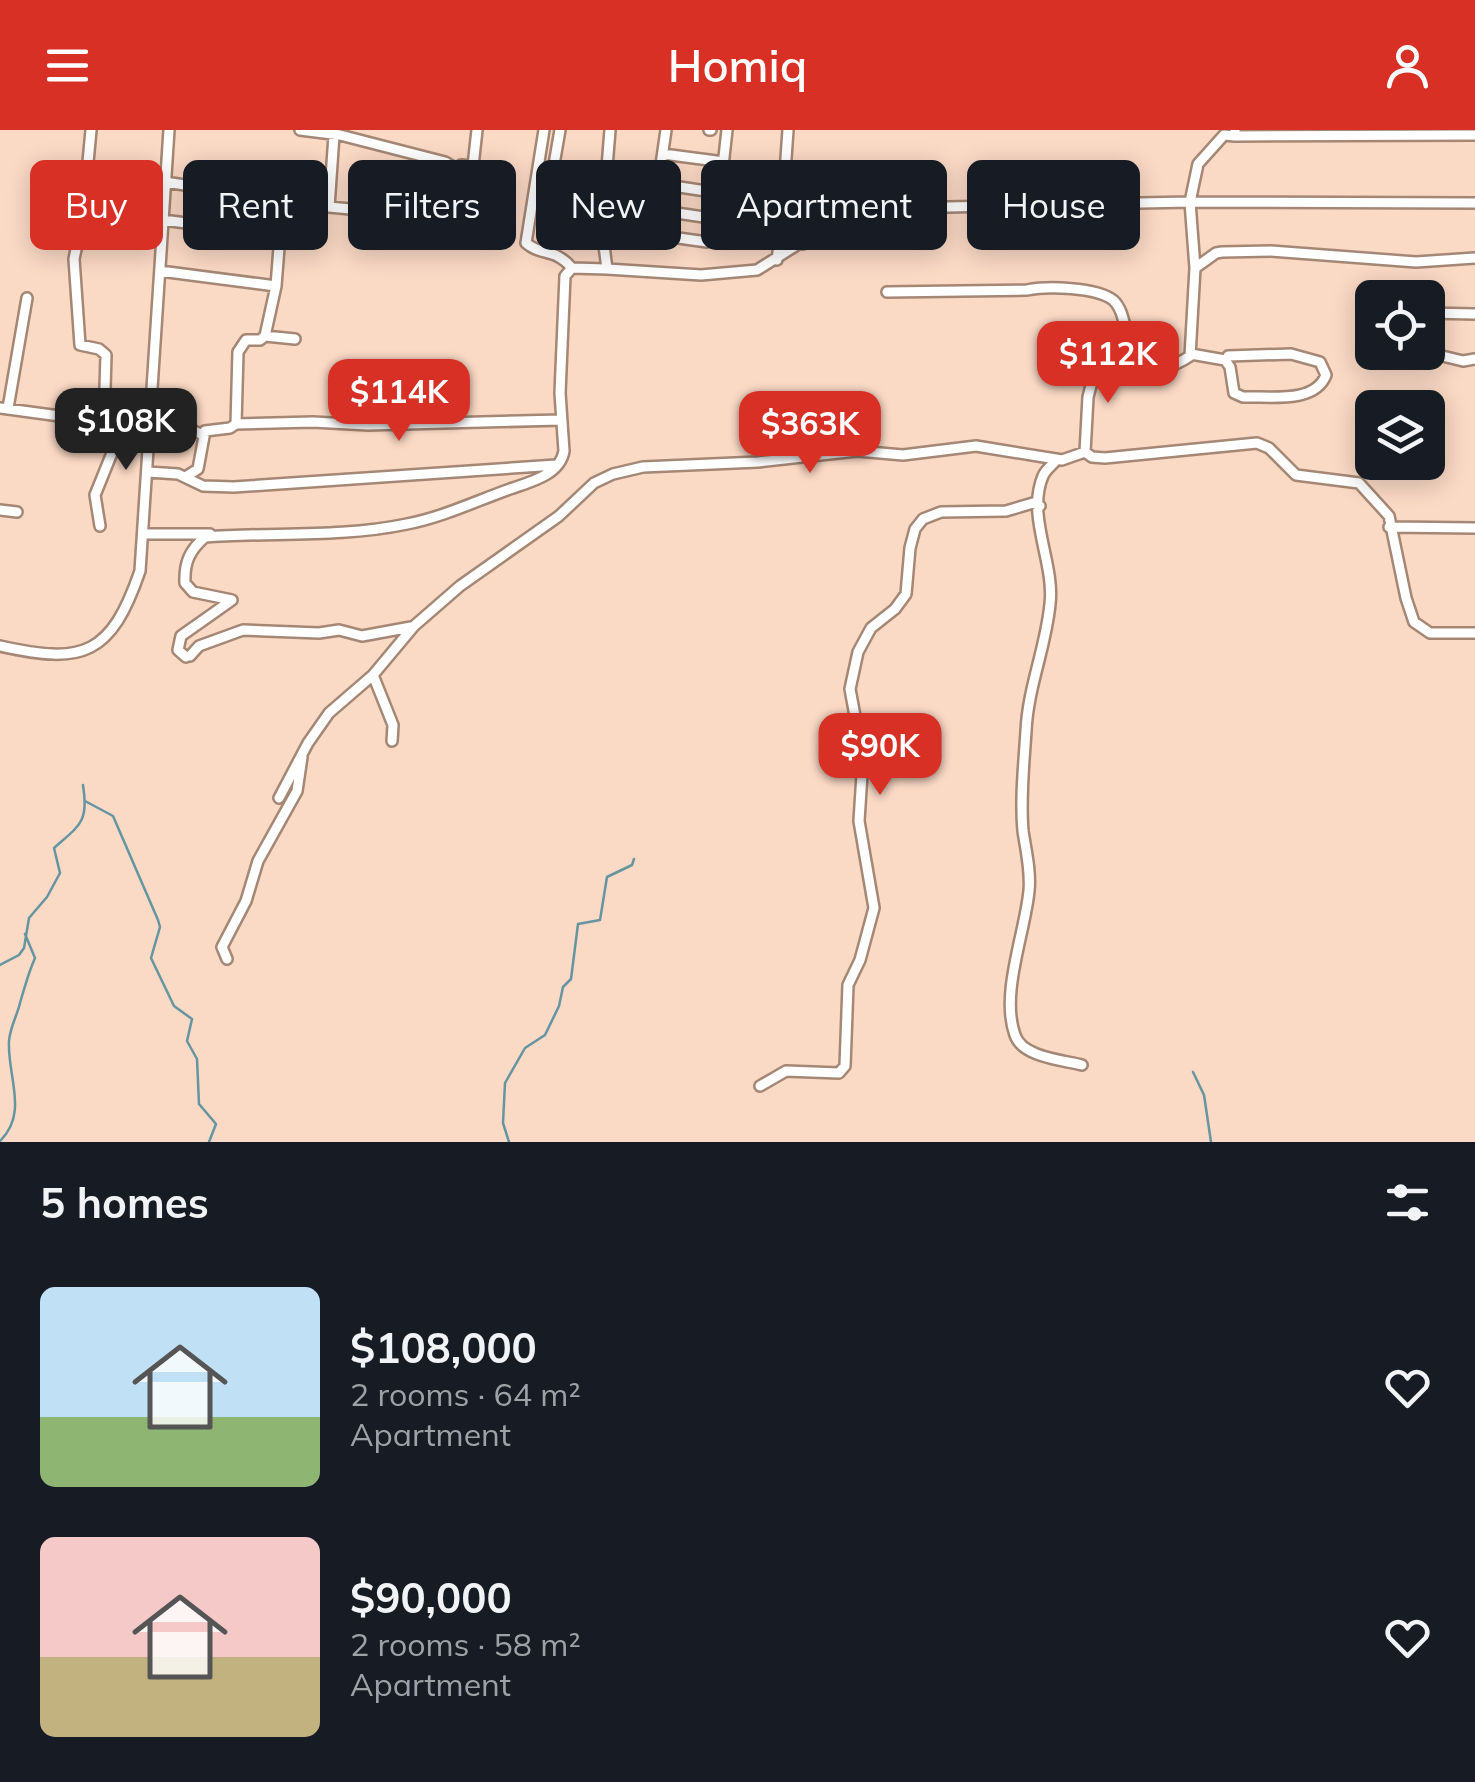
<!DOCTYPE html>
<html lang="en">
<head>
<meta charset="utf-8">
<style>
  :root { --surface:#171b24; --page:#20242c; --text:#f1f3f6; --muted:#9ea1a6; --accent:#d93025 }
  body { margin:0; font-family:Mulish,sans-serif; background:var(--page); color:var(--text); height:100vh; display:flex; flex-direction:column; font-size:38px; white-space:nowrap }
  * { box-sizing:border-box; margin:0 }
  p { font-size:32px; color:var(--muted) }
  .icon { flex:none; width:55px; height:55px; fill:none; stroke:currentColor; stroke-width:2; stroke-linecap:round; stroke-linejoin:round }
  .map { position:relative; height:1012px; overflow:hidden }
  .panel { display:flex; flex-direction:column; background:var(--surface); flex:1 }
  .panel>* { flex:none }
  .top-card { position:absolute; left:30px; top:30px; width:1415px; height:90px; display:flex; gap:20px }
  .tools { position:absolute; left:1355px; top:150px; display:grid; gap:20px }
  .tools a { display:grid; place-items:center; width:90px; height:90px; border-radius:15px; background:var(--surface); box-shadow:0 5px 25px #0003; font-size:50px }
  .price { position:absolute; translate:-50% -85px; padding:0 22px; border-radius:20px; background:var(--accent); color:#fff; font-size:32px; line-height:65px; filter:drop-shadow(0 2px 5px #0008) }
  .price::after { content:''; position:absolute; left:50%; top:60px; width:30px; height:22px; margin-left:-15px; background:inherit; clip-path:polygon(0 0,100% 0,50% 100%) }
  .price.on { background:#222; color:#fff }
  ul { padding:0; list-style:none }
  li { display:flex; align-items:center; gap:30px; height:250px; padding:0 40px }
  li span { display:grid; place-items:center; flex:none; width:280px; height:200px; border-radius:15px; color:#555 }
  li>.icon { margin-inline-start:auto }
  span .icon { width:120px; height:120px; fill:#fffc; stroke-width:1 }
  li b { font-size:42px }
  h2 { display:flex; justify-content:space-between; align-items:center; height:120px; padding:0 40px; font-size:42px }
  .chip { padding:0 35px; border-radius:15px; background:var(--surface); box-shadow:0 5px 25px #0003; font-size:35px; line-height:90px }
  .chip.on { background:var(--accent); color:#fff }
  header { display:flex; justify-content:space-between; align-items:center; height:130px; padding:0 40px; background:var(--accent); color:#fff; font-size:45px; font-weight:600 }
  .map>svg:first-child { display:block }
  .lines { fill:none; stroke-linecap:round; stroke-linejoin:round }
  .stream { stroke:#6595a0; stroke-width:2.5 }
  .minor-casing { stroke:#a58775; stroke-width:14 }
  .minor { stroke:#fff; stroke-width:9 }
</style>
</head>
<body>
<header><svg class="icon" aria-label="menu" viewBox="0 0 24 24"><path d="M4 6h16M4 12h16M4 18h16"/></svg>Homiq<svg class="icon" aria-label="person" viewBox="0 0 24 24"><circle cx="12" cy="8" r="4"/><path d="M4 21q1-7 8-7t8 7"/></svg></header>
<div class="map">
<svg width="1475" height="1012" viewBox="0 0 1475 1012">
  <rect width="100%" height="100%" fill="#fad9c5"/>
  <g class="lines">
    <path class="stream" d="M85,671L113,686L158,790L160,797L151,828L174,876L192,889L187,911L197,929L199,974L216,994L209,1012
      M0,835L19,825L24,818L29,788L47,767L60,743L54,718C80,695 89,692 83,655
      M1193,942L1204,965L1211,1012
      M0,1011C29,983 7,946 9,911C10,897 17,886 20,873C25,856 28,844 35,828L25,804
      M509,1012L503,993L505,953L525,918L545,905L559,876L563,857L571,849L578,794L600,790L607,747L632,735L634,729"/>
    <g class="minor-casing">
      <path id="minor" d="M91,0L83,86L74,129L80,215L99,219L106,225L104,292L152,295
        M300,0L340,5L445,32L457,39L461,35L473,36L477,0
        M544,0L526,113C542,127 554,117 572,138
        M560,0L548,69L550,88L607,101L621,100L707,112L714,108L716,99L727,0
        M610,0L602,100L607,139L701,145L757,140L848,83L948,77L1190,72L1198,34L1224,5L1235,6V0
        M709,0H711
        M788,0L781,99L787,109L803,114
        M1235,6L1475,5
        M663,24L724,32
        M555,38L719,63
        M165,52L329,77L446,88
        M603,72L717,89
        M329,77L334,5
        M163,90L280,105
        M651,104L666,0
        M443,109L457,39
        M777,130L781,99
        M1195,138L1216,123L1222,122L1271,121L1416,132L1475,128
        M160,141L276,156
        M887,162L1027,160C1047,156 1096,157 1113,170C1120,176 1124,189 1125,198C1127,213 1122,224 1129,237
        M1428,183L1475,184
        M265,206L295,209
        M1426,222L1463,231L1475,229
        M1191,224L1225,230L1230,237L1234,263L1243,267C1270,266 1315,274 1326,245L1320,232L1291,224L1228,226
        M0,278L104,292
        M8,278L27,168
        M154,289L163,301L192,300L203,305
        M236,294L238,222L246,210H260L265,206L276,156L280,105C305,104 300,95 304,74
        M1085,322L1088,267L1093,248C1123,228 1153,252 1190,226L1195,138L1190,72L1475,73
        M1057,329C1053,335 1046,339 1043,346C1026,386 1055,433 1050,474C1046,517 1028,557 1026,601C1024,633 1020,669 1023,701C1026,721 1031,741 1029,761C1025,803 1000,864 1015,905C1022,927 1062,930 1082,935
        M148,342L178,344L203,356L234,357L556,335
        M187,346L198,339L205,301L230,298L236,294L313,292L368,295L561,290
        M0,380L17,382
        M100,396L95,365L112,323L114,292
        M1389,397L1475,398
        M144,404H210
        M0,516C84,535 111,525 140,441L169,0
        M190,526L199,516L243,500L319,503L339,500L362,506L411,497
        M186,527L178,520L181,506L232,470L193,462L185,453C184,432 190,420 205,407C273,402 340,408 407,394C443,387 476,371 510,359C530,352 560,345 564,321L560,263L565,146L572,138L607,139
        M392,611L393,595L373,545L414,496L460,456L559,386L594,353L613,344L643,337L758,332L857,321L903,325L976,316L1062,330L1085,322L1092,327L1105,328L1257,313L1269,318L1296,345L1359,353L1389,386L1406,468L1414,492L1430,503H1475
        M279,668L308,613L329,583L373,545
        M227,829L222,817L246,771L258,731L297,661L302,627
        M760,956L786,941L839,943L845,936L848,855L860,830L874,778L859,691L863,629L850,559L858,522L871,498L895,479L906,464L910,418L915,399L923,389L941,382L1006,381L1033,373L1040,376"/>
    </g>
    <use href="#minor" class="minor"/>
  </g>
</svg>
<div class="tools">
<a><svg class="icon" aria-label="locate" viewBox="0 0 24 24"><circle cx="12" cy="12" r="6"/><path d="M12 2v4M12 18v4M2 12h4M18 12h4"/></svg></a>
<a><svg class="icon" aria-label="layers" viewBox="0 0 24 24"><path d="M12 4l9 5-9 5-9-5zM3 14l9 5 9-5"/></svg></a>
</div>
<b class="price" style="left:1108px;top:276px">$112K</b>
<b class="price" style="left:399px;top:314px">$114K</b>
<b class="price on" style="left:126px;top:343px">$108K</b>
<b class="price" style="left:810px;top:346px">$363K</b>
<b class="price" style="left:880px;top:668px">$90K</b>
<div class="top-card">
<a class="chip on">Buy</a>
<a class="chip">Rent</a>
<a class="chip">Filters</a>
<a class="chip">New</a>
<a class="chip">Apartment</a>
<a class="chip">House</a>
</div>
</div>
<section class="panel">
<h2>5 homes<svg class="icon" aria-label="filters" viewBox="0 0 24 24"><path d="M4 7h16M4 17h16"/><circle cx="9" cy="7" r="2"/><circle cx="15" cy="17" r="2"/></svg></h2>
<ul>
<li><span style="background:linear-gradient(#bfe0f5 65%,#8fb573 0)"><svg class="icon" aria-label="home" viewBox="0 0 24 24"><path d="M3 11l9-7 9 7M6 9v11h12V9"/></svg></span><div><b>$108,000</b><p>2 rooms · 64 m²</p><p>Apartment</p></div><svg class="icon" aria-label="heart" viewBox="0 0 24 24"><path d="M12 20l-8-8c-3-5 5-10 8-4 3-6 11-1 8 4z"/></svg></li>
<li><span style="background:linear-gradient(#f6c9c9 60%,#c2b280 0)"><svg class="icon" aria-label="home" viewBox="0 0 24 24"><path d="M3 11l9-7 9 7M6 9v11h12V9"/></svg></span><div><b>$90,000</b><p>2 rooms · 58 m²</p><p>Apartment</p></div><svg class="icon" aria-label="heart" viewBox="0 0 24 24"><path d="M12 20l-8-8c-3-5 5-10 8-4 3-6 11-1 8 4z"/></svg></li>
</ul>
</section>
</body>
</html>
